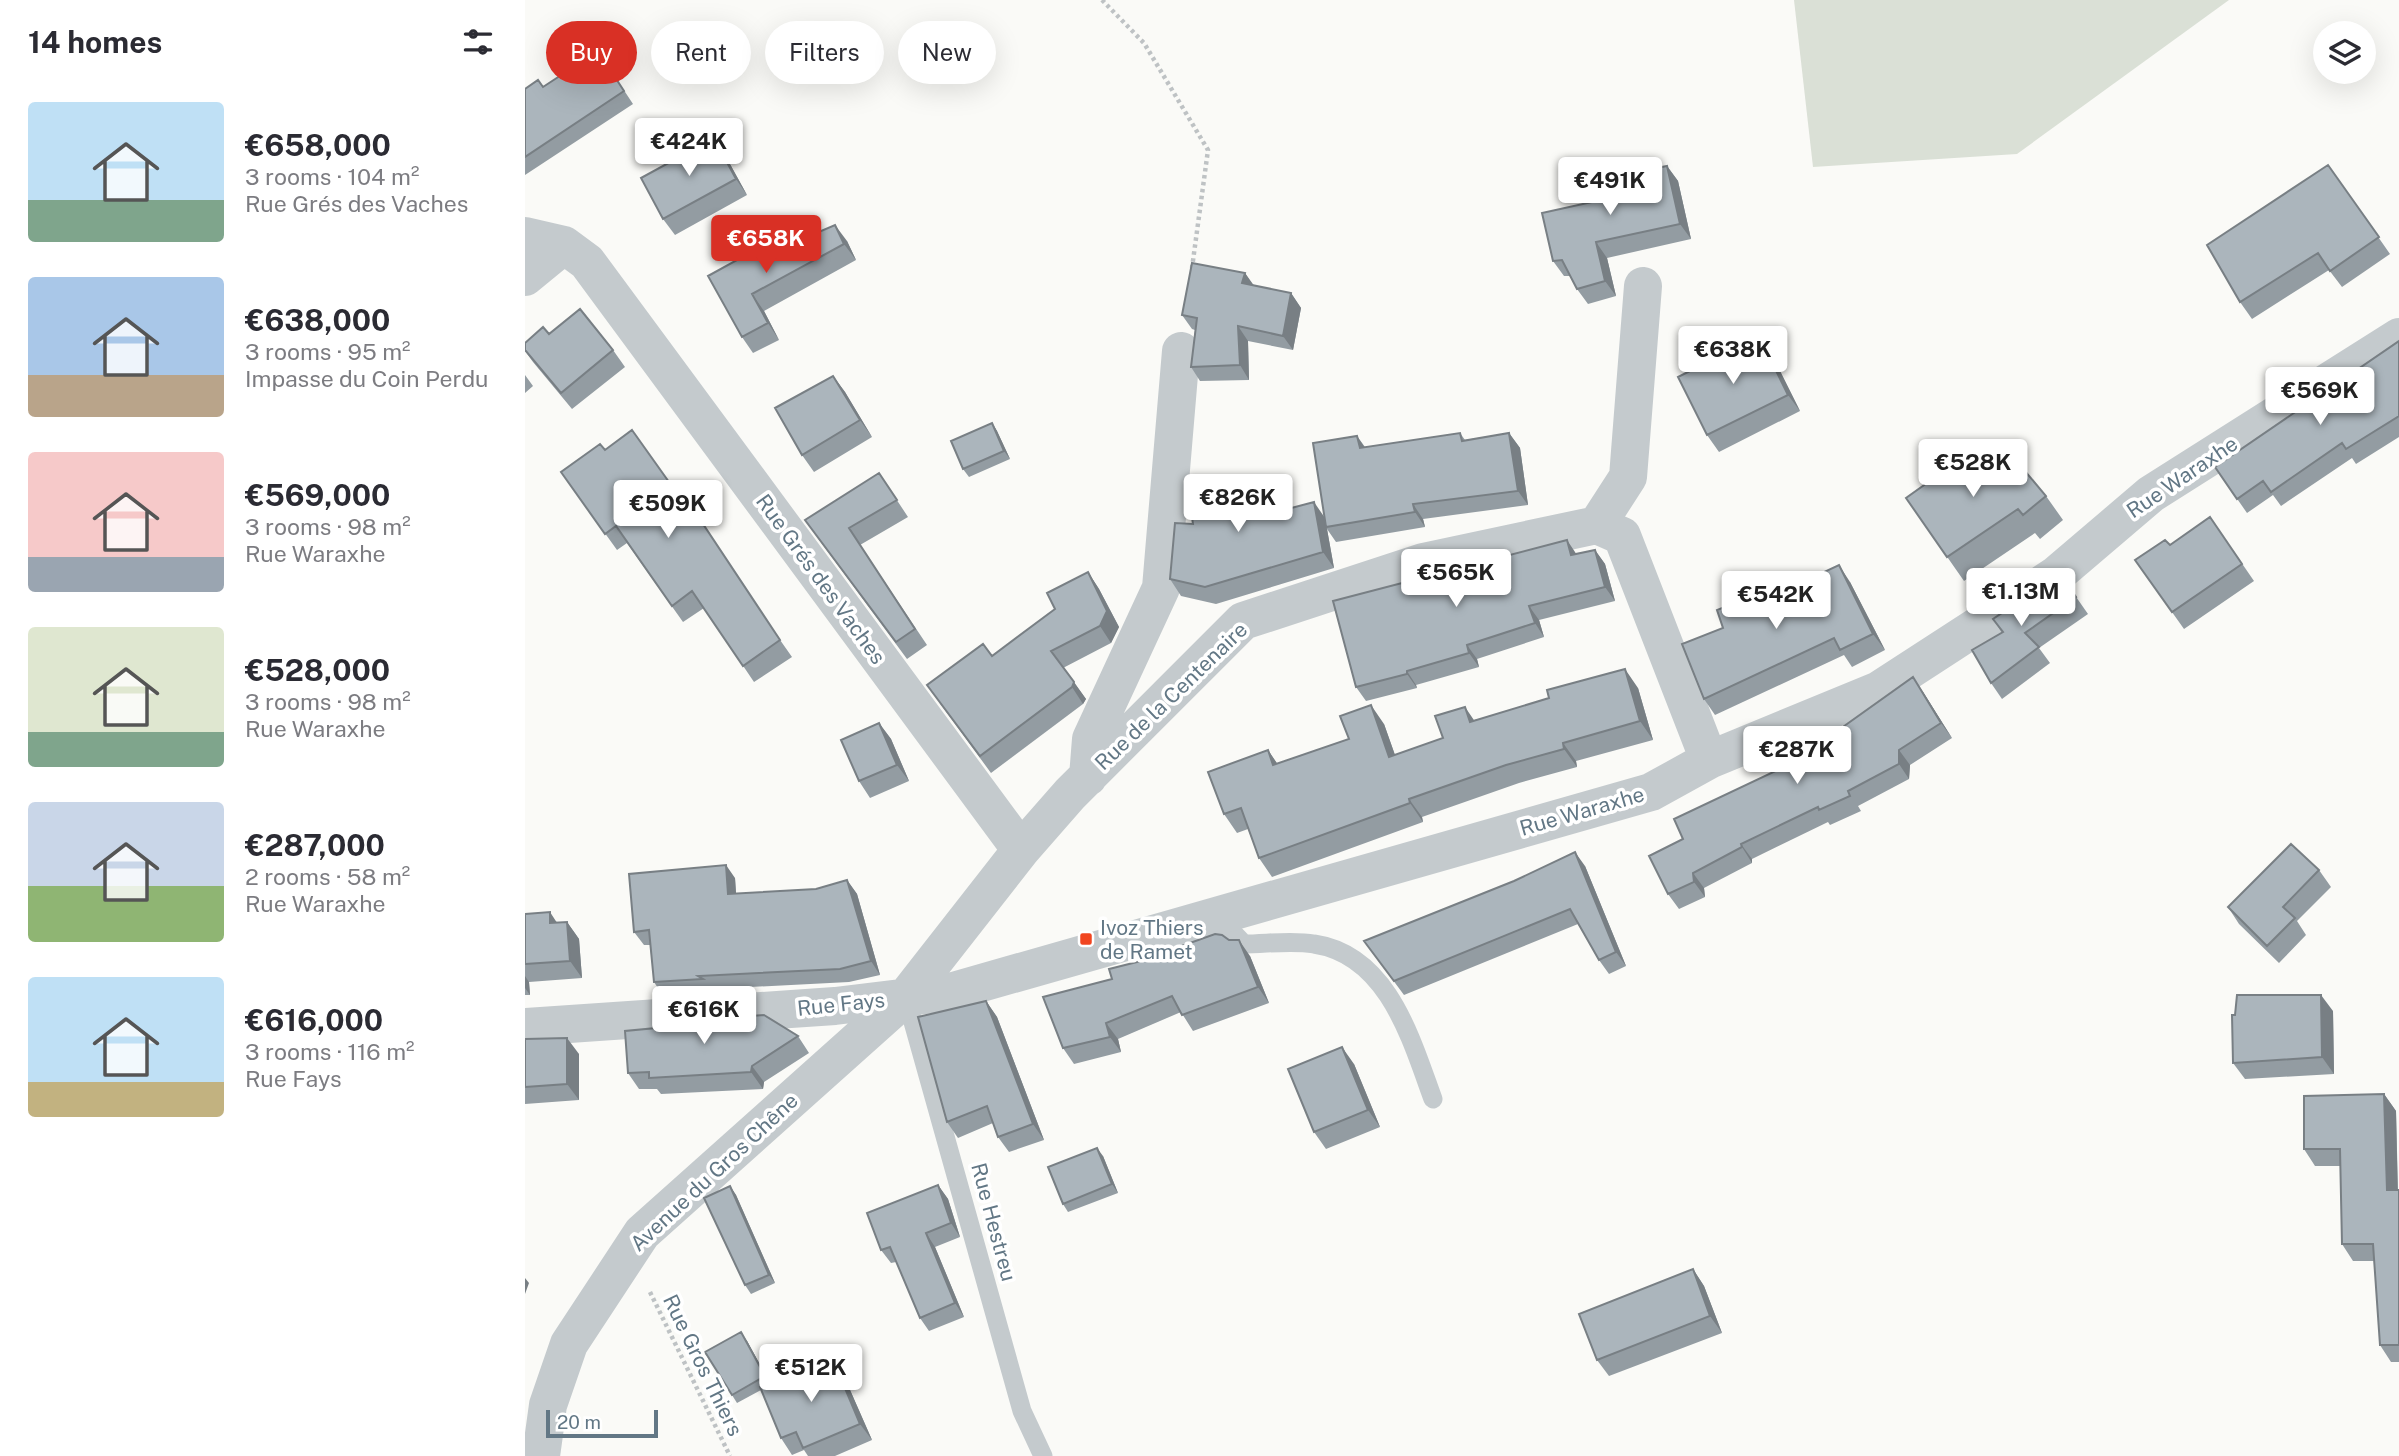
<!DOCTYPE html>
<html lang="en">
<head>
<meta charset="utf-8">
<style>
  :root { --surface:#fff; --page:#f2f2f3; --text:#2b2b33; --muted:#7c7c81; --accent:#d93025 }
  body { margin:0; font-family:"Public Sans",sans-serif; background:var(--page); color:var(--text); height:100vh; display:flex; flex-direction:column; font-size:26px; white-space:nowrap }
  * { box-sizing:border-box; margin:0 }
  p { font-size:23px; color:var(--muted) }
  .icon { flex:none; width:38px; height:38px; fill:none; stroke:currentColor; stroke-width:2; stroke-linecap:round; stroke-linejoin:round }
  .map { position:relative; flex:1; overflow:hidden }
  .details { display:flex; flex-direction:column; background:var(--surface); width:525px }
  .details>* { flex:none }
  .top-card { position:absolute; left:21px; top:21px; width:665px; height:63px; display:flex; gap:14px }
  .buttons { position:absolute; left:1788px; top:21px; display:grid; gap:14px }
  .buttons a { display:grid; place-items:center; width:63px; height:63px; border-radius:50%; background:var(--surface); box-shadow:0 7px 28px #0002; font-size:35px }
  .scale { position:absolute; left:21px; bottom:18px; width:112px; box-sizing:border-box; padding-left:7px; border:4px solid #627785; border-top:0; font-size:19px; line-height:24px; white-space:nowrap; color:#627785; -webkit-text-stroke:5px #fff; paint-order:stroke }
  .price { position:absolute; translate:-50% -60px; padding:0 16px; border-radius:7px; background:#fff; color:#222; font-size:23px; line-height:46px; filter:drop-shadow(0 2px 4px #0008) }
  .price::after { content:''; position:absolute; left:50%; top:42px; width:21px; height:16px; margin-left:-10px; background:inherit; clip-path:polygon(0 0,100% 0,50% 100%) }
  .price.active { background:var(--accent); color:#fff }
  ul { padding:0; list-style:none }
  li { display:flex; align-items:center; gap:21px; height:175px; padding:0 28px }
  li span { display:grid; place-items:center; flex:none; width:196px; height:140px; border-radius:7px; color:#555 }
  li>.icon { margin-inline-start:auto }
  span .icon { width:84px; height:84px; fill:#fffc; stroke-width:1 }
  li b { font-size:30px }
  h2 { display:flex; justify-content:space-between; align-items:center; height:84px; padding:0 28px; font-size:30px }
  .tag { padding:0 24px; border-radius:32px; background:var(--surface); box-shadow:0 7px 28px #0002; font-size:24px; line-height:63px }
  .tag.active { background:var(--accent); color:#fff }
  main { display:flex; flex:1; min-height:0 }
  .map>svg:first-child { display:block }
  .green { fill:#dae0d6 }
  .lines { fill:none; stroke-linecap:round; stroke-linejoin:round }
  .path { stroke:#bec2c4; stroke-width:4.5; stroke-dasharray:3.5 3.5; stroke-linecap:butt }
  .lane { stroke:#c4cacd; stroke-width:19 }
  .street { stroke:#c4cacd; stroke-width:38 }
  .wall { fill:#939ca2 }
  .shaded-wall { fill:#787f84 }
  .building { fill:#abb5bc; stroke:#787f84; stroke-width:2 }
  .poi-dot { fill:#f14520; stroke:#fff; stroke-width:2.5 }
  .labels { text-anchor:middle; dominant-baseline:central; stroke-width:7; stroke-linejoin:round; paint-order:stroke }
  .street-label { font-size:21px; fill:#627785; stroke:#fff }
  .poi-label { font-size:21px; fill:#627785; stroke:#fff; text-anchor:start }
</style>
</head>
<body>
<main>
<section class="details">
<h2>14 homes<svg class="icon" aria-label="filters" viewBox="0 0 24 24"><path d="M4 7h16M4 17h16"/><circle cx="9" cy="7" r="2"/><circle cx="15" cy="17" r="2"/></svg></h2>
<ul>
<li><span style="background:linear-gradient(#bfe0f5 70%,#7fa58c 0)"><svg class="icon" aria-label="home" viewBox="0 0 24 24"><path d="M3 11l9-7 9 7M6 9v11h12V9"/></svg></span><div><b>€658,000</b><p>3 rooms · 104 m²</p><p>Rue Grés des Vaches</p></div></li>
<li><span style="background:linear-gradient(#a9c7e8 70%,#b9a48a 0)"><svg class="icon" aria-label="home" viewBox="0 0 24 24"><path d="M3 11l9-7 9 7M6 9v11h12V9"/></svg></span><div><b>€638,000</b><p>3 rooms · 95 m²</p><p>Impasse du Coin Perdu</p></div></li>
<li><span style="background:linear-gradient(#f6c9c9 75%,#9aa5b1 0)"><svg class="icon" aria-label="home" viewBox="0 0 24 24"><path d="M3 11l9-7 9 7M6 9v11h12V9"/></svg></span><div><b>€569,000</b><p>3 rooms · 98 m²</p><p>Rue Waraxhe</p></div></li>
<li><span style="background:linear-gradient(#dfe7d0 75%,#7fa58c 0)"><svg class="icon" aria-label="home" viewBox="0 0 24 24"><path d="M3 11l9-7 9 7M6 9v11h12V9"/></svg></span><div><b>€528,000</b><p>3 rooms · 98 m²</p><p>Rue Waraxhe</p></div></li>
<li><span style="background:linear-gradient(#c9d6e8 60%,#8fb573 0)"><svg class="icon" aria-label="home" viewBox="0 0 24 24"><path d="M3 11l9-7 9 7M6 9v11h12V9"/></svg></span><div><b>€287,000</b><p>2 rooms · 58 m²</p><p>Rue Waraxhe</p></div></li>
<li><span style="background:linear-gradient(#bfe0f5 75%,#c2b280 0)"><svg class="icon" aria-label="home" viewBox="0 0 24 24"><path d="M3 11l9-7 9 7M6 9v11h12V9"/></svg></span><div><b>€616,000</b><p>3 rooms · 116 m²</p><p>Rue Fays</p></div></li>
</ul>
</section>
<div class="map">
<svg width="1874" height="1456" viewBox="0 0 1874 1456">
  <rect width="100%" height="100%" fill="#fafaf7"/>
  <path class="green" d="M1269,0H1704L1492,154L1288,167Z"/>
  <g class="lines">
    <path class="path" d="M577,0L619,43L683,150L667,268
      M125,1292L205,1456"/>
    <path class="lane" d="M692,916L719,944C741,944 767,940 789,944C863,955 886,1039 908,1099
      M381,997L497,1411L518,1456"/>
    <path class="street" d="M0,236L39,245L62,262L496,850
      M0,277L39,245
      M1072,525L1103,477L1118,286
      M563,777L566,739L636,588L656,351
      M0,1027L310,1006L425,992L1126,792L1184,760L1354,690L1531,575L1626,494L1874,337
      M16,1456L23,1405L44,1344L117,1233L381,997L496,850L545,794L718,621L898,562L1072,525L1097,536L1184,760"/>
  </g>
  <path class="wall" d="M73,51L108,104L0,175V89L18,87Z
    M200,155L222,195L150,235L138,219Z
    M1803,165L1865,254L1817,287L1804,270L1727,319L1715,302Z
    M1142,166L1153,181L1166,239L1082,258L1091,296L1063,304L1052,289L1045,276H1039L1028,261L1067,202L1127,169Z
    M322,241L331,260L239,311L254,340L228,353L217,337L241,244L247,252Z
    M720,273L728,286L766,293L776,308L768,350L723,341L724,380L675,381L666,367L670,330L667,329L657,315Z
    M24,334L88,350L100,367L47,409L8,362L0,351Z
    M1874,341V437L1831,464L1827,458L1756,506L1748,495L1722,513L1690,467Z
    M1246,353L1275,411L1194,452L1182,435Z
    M0,375L8,386L0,393Z
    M308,376L320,392L347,437L289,472L277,455Z
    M467,423L472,431L485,459L444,477L438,469Z
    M935,433L940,440L984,433L995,448L1003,505L898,519L900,527L811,542L802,529L809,568L691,604L656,596L645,579L668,524L728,476L740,493L744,514L800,517L832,436L840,447Z
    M80,450L171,520L267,657L229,682L179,608L158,622L102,543L92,550L36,472Z
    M1461,470L1521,496L1538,520L1515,539L1510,533L1439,581L1381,498Z
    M354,473L383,517L335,545L402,645L382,659L292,537Z
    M1685,517L1729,581L1659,629L1610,560L1645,545Z
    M1070,550L1080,564L1090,601L1014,620L1019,637L952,659L954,667L891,685L892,688L841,701L831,687L1052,554Z
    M563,572L574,589L594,627L586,643L538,668L561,699L558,704L466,773L414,702L467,656L530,609Z
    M1535,574L1563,614L1514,648L1525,663L1477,699L1466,683L1477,633L1468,619Z
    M1325,582L1360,650L1327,667L1319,655L1190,715L1179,699L1198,628L1251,594Z
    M1113,688L1128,740L1051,761L1052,767L994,783L897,817L898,822L747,877L734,858L723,829L712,833L699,814L743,750L752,764L824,739L859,724L870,755L918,738L949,720Z
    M1398,692L1427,738L1385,765L1384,779L1333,806L1336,811L1305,825L1303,822L1227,859V863L1179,888L1180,897L1154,909L1143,894L1320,738Z
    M354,723L366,739L384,781L345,798L334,781Z
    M1060,866L1101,966L1084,974L1074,960L1053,924L879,995L839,941Z
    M1794,870L1806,887L1772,921L1781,935L1754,963L1714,924L1703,907Z
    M210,878L211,894L291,889L322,880L332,894L355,975L324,982L185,989L187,992L138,996L129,982L125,945H119L109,932Z
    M0,914L32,922H42L54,939L57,978L4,982L5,995H0Z
    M725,956L744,1003L668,1031L656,1012L593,1039L596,1052L549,1064L538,1048L518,997Z
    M461,1001L472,1017L519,1140L484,1152L473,1137L468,1123L433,1138L422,1122Z
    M1808,1011L1809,1074L1720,1079L1708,1063Z
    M273,1036L284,1053L239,1082L238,1089L136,1094L132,1089H114L103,1073Z
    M0,1039L54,1054V1100L0,1104Z
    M829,1064L855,1127L801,1149L789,1132Z
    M1859,1094L1871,1111L1873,1190H1874V1362H1866L1855,1345L1849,1261H1828L1817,1244L1815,1166H1790L1779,1149Z
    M578,1156L593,1193L543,1212L538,1204Z
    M413,1185L423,1199L435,1237L410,1247L439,1317L404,1331L395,1318L371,1262L366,1263L356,1250Z
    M205,1186L211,1195L250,1283L226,1294L220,1285Z
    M1168,1269L1179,1286L1197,1333L1084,1376L1072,1360Z
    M222,1341L245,1383L318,1374L347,1440L310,1456H283L279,1450L267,1455L256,1438L236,1390L212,1403L207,1395Z"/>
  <path class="shaded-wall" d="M189,138L200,155L222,195L211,179Z
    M1120,160L1131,175L1122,170Z
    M1142,166L1153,181L1166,239L1155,224Z
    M310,225L322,241L331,260L319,244Z
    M1071,242L1082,258L1091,296L1080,281Z
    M720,273L730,287L717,283Z
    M766,293L776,308L768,350L758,336Z
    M227,294L239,311L254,340L243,323Z
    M713,326L723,341L724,380L715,365Z
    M1234,336L1246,353L1275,411L1263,395Z
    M308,376L320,392L347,437L335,420Z
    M467,423L472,431L485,459L479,451Z
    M984,433L995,448L1003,505L993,491Z
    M832,436L842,451L835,448Z
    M728,476L740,493L747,532L736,516Z
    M789,502L800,518L809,568L798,552Z
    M888,504L898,519L900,527L890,512Z
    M1042,540L1052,555H1046Z
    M1070,550L1080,564L1090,601L1080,587Z
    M1314,565L1325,582L1360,650L1348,634Z
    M563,572L574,589L594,627L586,643L575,626Z
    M1004,606L1014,620L1019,637L1010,623Z
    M942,645L952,659L954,667L944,653Z
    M1100,669L1113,688L1128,740L1115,721Z
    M882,671L891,685L892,688L882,674Z
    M1388,677L1398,692L1427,738L1416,723Z
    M549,682L561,699L558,704L547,687Z
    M846,705L859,724L877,775L864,757Z
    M940,707L953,726L945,722Z
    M354,723L366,739L384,781L372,765Z
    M1038,743L1051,761L1052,767L1039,749Z
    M743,750L756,769L748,765Z
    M1374,750L1385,765L1384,779L1374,764Z
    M884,799L897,817L898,822L885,803Z
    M1216,844L1227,859V863L1217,847Z
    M1050,852L1060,866L1101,966L1091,952Z
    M201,865L210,878L212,908L203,894Z
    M1168,873L1179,888L1180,897L1169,882Z
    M322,880L332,894L355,975L346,961Z
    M25,912L36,929L25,923Z
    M42,922L54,939L57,978L45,961Z
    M714,940L725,956L744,1003L733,987Z
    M0,976L4,982L5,995L0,988Z
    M1796,995L1808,1011L1809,1074L1797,1057Z
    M461,1001L472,1017L519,1140L508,1124Z
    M581,1023L593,1039L596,1052L585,1037Z
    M42,1038L54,1054V1100L42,1084Z
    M817,1047L829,1064L855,1127L843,1110Z
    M227,1066L239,1082L238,1089L226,1072Z
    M1859,1094L1871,1111L1873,1207L1862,1190Z
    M572,1148L578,1156L593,1193L587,1184Z
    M413,1185L423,1199L435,1237L426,1223Z
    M205,1186L211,1195L250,1283L244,1275Z
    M401,1233L410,1247L439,1317L430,1303Z
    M1168,1269L1179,1286L1197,1333L1185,1316Z
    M0,1278L4,1283L0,1294Z
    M216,1332L222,1341L246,1385L240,1376Z
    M307,1357L318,1374L347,1440L335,1424Z"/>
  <path class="building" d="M73,51L99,91L0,157V89L13,80L18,87Z
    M189,138L211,179L138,219L116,178Z
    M1120,160L1122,170L1142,166L1155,224L1071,242L1080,281L1052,289L1037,260L1028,261L1017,213L1067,202L1060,173Z
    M1803,165L1854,237L1805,271L1793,253L1715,302L1682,245Z
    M310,225L319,244L227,294L243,323L217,337L183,276L241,244L247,252Z
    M667,263L720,273L717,283L766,293L758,336L713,326L715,365L666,367L672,318L657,315Z
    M55,309L88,350L36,393L0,350V343L18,327L24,334Z
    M1234,336L1263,395L1182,435L1153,377Z
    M1874,341V416L1821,449L1817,443L1746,492L1738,481L1712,499L1690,467Z
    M308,376L335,420L277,455L250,408Z
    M467,423L479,451L438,469L426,441Z
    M107,430L171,520L174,518L255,640L218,666L167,591L147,606L91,526L80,534L36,472L75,444L80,450Z
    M935,433L937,441L984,433L993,491L888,504L890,512L801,527L788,443L832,436L835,448Z
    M1447,451L1461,470L1483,451L1521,496L1498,515L1493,509L1422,557L1381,498Z
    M354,473L372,500L324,528L390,629L371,642L280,520Z
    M728,476L736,516L789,502L798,552L680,587L645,579L650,523L668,524L662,484Z
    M1685,517L1717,564L1647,612L1610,560L1640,540L1645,545Z
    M1042,540L1046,555L1070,550L1080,587L1004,606L1010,623L942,645L944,653L882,671V674L831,687L808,601Z
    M1314,565L1348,634L1315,650L1309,638L1179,699L1157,644L1198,628L1192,610L1247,588L1250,595Z
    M563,572L582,611L575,626L526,651L549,682L547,687L455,756L402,685L458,644L467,656L530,609L522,593Z
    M1535,574L1551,597L1500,633L1514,647L1466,683L1447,650L1478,632L1468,619Z
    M1100,669L1115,721L1038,743L1039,749L981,765L884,799L885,803L734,858L716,808L699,814L683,772L743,750L748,765L824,739L815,716L846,705L864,757L918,738L910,716L940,707L945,722L1024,698L1022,690Z
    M1388,677L1416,723L1374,750V764L1323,791L1325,796L1294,810L1293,807L1216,844L1217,847L1168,873L1169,882L1143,894L1124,856L1158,839L1149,819L1320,738L1315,729Z
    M354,723L372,765L334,781L316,740Z
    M1766,844L1794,870L1758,907L1770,918L1742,946L1703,907Z
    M1050,852L1091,952L1074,960L1045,909L869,981L839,941L989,881Z
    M201,865L203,894L291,889L322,880L346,961L315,969L173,976L178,979L129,982L124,930L109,932L104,874Z
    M25,912V923L42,922L45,961L0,964V914Z
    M690,934L697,935L704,940H714L733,987L657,1015L647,996L581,1023L585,1037L538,1048L518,997L587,979L584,969L612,962Z
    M1712,995H1796L1797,1057L1708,1063L1707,1015H1710Z
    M461,1001L508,1124L473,1137L462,1106L422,1122L393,1017Z
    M239,1015L273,1036L227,1066L226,1072L124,1078V1072L103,1073L100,1031L131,1028V1023Z
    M42,1038V1084L0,1087V1039Z
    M817,1047L843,1110L789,1132L763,1069Z
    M1859,1094L1862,1190H1874V1345H1855L1848,1244H1817L1815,1149H1779V1096Z
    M572,1148L587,1184L538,1204L523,1167Z
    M413,1185L426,1223L401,1233L430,1303L395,1318L365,1247L356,1250L342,1213Z
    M205,1186L244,1275L220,1285L179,1198Z
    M1168,1269L1185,1316L1072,1360L1054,1314Z
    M216,1332L240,1376L207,1395L180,1352Z
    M307,1357L335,1424L278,1448L271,1432L256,1438L235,1387Z"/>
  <rect class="poi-dot" x="554" y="932" width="14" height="14" rx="3.5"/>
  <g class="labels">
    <g class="street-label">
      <text transform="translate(1657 477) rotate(-34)">Rue Waraxhe</text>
      <text transform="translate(296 579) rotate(54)">Rue Grés des Vaches</text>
      <text transform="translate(646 696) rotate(-44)">Rue de la Centenaire</text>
      <text transform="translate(1057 811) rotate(-16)">Rue Waraxhe</text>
      <text transform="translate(316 1004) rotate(-6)">Rue Fays</text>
      <text transform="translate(189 1172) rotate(-43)">Avenue du Gros Chêne</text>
      <text transform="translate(469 1222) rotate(75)">Rue Hestreu</text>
      <text transform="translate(178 1365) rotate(64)">Rue Gros Thiers</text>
    </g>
    <g class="poi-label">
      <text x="575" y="927">Ivoz Thiers<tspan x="575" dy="24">de Ramet</tspan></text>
    </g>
  </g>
</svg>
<div class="buttons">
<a><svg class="icon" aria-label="layers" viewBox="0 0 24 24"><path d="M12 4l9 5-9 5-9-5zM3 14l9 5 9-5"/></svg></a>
</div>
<div class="scale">20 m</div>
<b class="price" style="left:164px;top:178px">€424K</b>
<b class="price" style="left:1085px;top:217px">€491K</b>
<b class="price active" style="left:241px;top:275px">€658K</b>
<b class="price" style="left:1208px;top:386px">€638K</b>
<b class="price" style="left:1795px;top:427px">€569K</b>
<b class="price" style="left:1448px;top:499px">€528K</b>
<b class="price" style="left:713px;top:534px">€826K</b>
<b class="price" style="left:143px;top:540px">€509K</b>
<b class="price" style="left:931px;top:609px">€565K</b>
<b class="price" style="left:1496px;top:628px">€1.13M</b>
<b class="price" style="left:1251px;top:631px">€542K</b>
<b class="price" style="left:1272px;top:786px">€287K</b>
<b class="price" style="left:179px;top:1046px">€616K</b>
<b class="price" style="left:286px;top:1404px">€512K</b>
<div class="top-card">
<a class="tag active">Buy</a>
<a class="tag">Rent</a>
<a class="tag">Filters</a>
<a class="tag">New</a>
</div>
</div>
</main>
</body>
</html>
